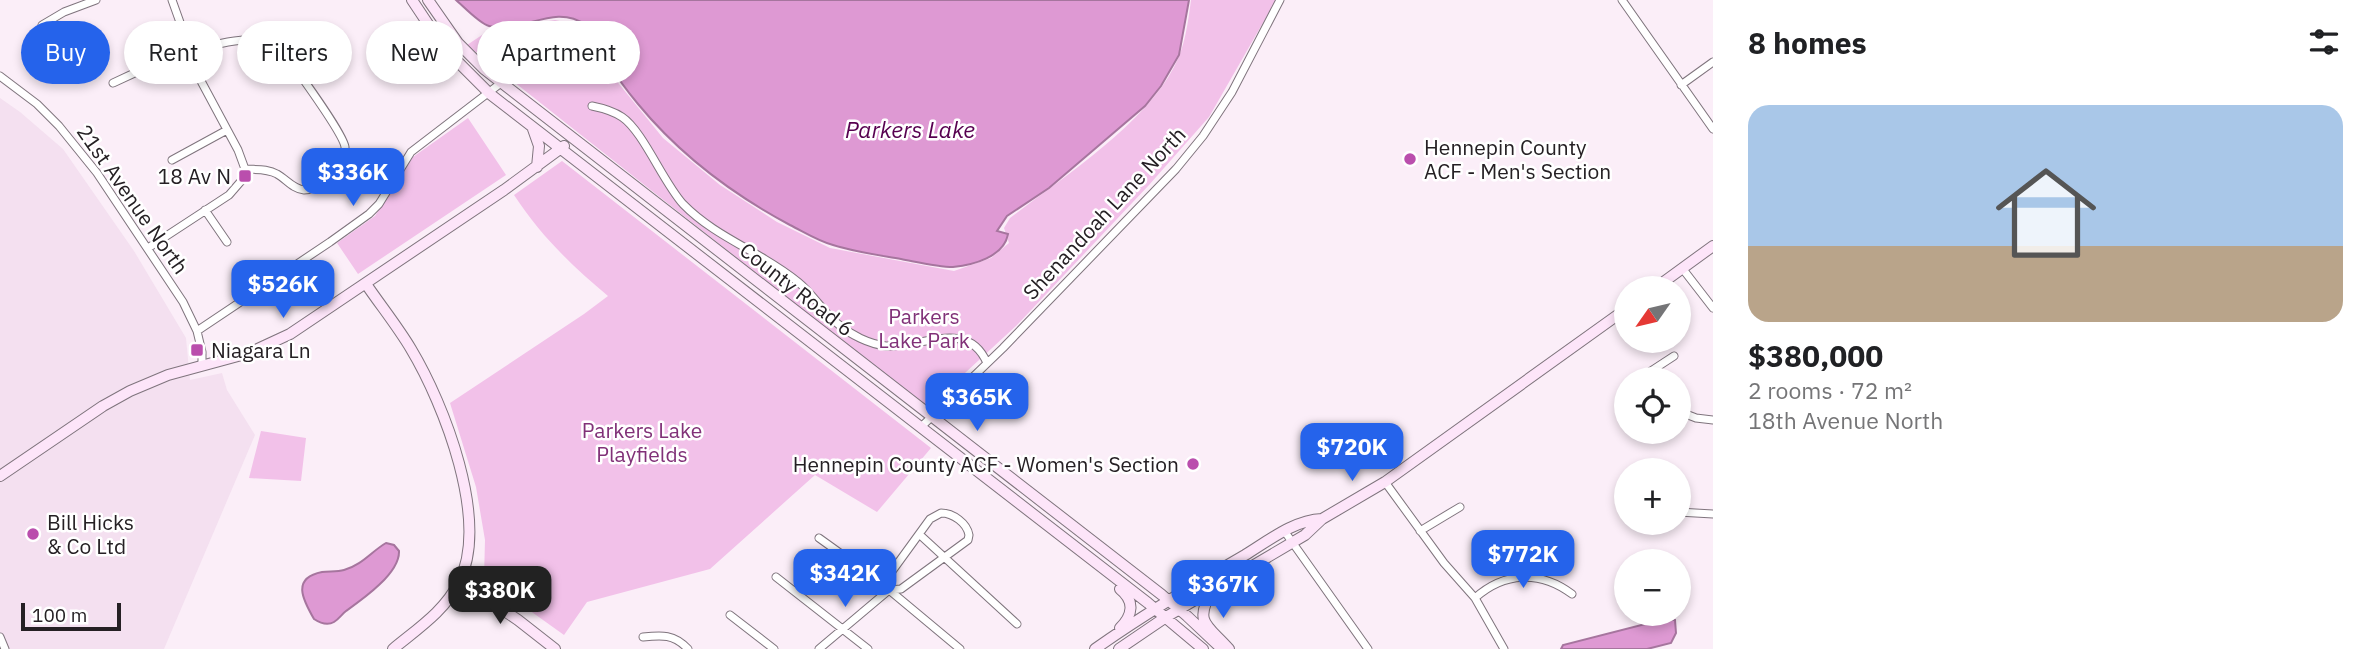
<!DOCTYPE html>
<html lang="en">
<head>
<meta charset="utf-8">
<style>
  :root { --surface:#fff; --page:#f2f2f2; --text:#202124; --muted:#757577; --line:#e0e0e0; --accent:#2563eb }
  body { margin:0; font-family:"IBM Plex Sans",sans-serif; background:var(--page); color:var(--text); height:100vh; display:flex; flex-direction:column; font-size:26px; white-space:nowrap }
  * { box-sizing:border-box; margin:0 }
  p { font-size:23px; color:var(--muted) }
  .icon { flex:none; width:38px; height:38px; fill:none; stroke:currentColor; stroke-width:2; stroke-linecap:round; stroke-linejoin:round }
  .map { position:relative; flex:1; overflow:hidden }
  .sheet { display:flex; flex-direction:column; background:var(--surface); width:665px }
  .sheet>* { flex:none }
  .top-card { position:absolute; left:21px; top:21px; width:665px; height:63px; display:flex; gap:14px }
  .needle { width:46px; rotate:236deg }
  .tools { position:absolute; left:1614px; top:276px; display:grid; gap:14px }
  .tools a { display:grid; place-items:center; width:77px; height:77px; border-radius:50%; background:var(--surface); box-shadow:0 4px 10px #0003; font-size:35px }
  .scale { position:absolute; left:21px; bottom:18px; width:100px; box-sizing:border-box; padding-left:7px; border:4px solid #252024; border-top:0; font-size:19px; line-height:24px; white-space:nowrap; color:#252024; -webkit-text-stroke:5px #fff; paint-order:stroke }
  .price { position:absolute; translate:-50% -60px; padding:0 16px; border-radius:14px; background:var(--accent); color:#fff; font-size:23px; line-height:46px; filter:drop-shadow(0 2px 4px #0008) }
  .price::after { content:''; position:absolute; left:50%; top:42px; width:21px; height:16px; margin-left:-10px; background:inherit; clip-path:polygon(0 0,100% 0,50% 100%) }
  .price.selected { background:#222; color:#fff }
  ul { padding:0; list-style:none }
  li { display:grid; align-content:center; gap:14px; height:371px; padding:0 35px }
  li+li { border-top:2px solid var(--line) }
  li span { display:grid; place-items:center; height:217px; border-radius:21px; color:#555 }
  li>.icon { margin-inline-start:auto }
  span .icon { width:126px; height:126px; fill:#fffc; stroke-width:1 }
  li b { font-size:30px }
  h2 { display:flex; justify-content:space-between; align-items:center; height:84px; padding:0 35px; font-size:30px }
  .chip { padding:0 24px; border-radius:32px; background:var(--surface); box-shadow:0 4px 10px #0003; font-size:24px; line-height:63px }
  .chip.selected { background:var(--accent); color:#fff }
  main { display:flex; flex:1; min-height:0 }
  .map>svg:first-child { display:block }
  .built { fill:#f4e0f0 }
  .green { fill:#f2c1e9 }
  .water { fill:#de99d3; stroke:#a6759e; stroke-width:2 }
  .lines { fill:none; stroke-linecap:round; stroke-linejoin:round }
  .street-casing { stroke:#7f747d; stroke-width:9 }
  .secondary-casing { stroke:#7f747d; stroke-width:12 }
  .street { stroke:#fff; stroke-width:7 }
  .secondary { stroke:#fde5f9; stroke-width:10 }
  .poi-dot { fill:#ba4ead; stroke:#fff; stroke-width:2.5 }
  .labels { text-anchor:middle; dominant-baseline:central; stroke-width:5; stroke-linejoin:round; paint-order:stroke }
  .poi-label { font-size:21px; fill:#252024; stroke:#fff; text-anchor:start }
  .street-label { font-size:21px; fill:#252024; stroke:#fff }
  .park-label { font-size:21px; fill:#813178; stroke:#fff }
  .water-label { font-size:23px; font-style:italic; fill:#570050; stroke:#fff }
</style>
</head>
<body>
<main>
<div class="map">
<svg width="1713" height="649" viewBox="0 0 1713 649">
  <rect width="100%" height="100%" fill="#fbeef8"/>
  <path class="built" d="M0,98L20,112L63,149L134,251L186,338L190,380L222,373L227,390L255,435L164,649H0Z"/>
  <path class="green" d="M1191,0H1276L1209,117L1149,185L1017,325L927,408L467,45L488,31L555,20L578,25L594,37L615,79L663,138L720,185L777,222L830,248L954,271L991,258L1009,243L1004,228L1010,218C1062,178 1144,125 1174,67C1185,47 1188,22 1191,0Z
    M468,118L506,175L358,274L337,243L375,216L413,157Z
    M562,161L931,448L877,512L815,475L710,569L587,602L564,635L484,578L485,540L476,487L450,403L584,314L608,296C571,265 541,236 514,195Z
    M261,431L306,438L301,481L249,478Z"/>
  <path class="water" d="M456,0H1189L1179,55L1161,86L1145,106L1049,188L1007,216L997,231L1008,234C1004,257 973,265 953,267C937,267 917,262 901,259C878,255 855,252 833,245C818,241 804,232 790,225C732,194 680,155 638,104C628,92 618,79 610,65C602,51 600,35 586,25C553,2 523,35 489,26C480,24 463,6 456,0Z
    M386,543L394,545L399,551C400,573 363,599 346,611C342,614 339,619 334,622C327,626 320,623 314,619C303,600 291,578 322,572C329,571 337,572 344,570C362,565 372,551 386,543Z
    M1661,620H1675L1676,633L1671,643L1647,649H1561L1563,645Z"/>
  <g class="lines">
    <g class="street-casing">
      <path id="street" d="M1622,0L1713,129
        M42,25L64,12L96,0
        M0,76L37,104L59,126L97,173L183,302L197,331L202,352V366
        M113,83C146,67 249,22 280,47C292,64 343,132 345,147C346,160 339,171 328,178C321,183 314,190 304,190C293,189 286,179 277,174C267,168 255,170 245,169
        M1681,85L1713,62
        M592,106C602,108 613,111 622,117C643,131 663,182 683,204C716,238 762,252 798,282C813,294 823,312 838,324C851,335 869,344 886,346C921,348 968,318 987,363
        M172,160L227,130
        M205,210L227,242
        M148,248L229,195L242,180L245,169L238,150L201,81L172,0
        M1682,268L1713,308
        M197,331L330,242L369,214L379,204L411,152L501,83
        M1650,380L1648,373L1674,356
        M1678,411L1696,418L1713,420
        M921,427L1003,348L1176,169L1203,136L1232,92L1280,0
        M1385,482L1444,563L1475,598L1504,649
        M1678,512L1713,514
        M941,513C953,513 967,523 969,535L968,540L901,589L889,590L887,584L890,574L930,519Z
        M1420,531L1460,507
        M1285,532L1368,649
        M919,534L1017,624
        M819,538L876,579L960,649
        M776,577L868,649
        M1475,598C1504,572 1540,570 1572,594
        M730,615L774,649
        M0,637L5,649
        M643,637C662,635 674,634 688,649
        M819,649L889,590"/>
    </g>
    <g class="secondary-casing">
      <path id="secondary" d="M412,0L444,48L490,94L1148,603L1203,649
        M428,0L458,43L484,69L1162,595L1187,616L1222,649
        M533,129L539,146L537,167
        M366,284C381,306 398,327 411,349C444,404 490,521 459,582C445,611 417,629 393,649
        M1654,289L1713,246
        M0,476L103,406L130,391L168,375L249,353L290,334L504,190L564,146
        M460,581L518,620L555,649
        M1212,591C1193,623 1208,625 1229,649
        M1120,628C1133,615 1135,601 1120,589
        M1095,649C1143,615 1193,585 1245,555C1268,541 1294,520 1322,519
        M1119,649L1166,617L1305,535L1322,519L1385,482L1626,309"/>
    </g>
    <use href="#street" class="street"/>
    <use href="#secondary" class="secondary"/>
  </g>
  <g class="poi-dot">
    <circle cx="1410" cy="159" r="7"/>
    <rect x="238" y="169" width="14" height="14" rx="3.5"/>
    <rect x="190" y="343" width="14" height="14" rx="3.5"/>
    <circle cx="1193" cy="464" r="7"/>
    <circle cx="33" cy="534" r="7"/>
  </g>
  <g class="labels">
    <g class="poi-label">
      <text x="1424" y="147">Hennepin County<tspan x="1424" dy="24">ACF - Men's Section</tspan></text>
      <text x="231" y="176" text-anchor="end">18 Av N</text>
      <text x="211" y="350">Niagara Ln</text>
      <text x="1179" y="464" text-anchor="end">Hennepin County ACF - Women's Section</text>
      <text x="47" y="522">Bill Hicks<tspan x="47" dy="24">&amp; Co Ltd</tspan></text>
    </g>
    <g class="street-label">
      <text transform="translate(133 199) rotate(55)">21st Avenue North</text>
      <text transform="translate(1104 213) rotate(-47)">Shenandoah Lane North</text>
      <text transform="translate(797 289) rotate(38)">County Road 6</text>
    </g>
    <g class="park-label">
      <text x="924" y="316">Parkers<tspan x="924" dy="24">Lake Park</tspan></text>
      <text x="642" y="430">Parkers Lake<tspan x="642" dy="24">Playfields</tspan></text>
    </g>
    <g class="water-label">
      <text x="910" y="129">Parkers Lake</text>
    </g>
  </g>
</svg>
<div class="tools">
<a><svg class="needle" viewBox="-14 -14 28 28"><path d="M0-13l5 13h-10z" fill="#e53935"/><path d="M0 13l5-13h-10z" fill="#757577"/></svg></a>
<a><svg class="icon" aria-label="locate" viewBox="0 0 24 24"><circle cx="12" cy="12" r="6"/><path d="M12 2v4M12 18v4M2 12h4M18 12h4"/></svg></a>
<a>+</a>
<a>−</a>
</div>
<div class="scale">100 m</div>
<b class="price" style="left:353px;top:208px">$336K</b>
<b class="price" style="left:283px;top:320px">$526K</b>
<b class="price" style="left:977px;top:433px">$365K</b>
<b class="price" style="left:1352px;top:483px">$720K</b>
<b class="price" style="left:1523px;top:590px">$772K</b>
<b class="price" style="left:845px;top:609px">$342K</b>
<b class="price" style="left:1223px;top:620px">$367K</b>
<b class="price selected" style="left:500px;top:626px">$380K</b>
<div class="top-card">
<a class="chip selected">Buy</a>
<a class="chip">Rent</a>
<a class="chip">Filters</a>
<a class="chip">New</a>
<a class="chip">Apartment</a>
</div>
</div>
<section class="sheet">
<h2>8 homes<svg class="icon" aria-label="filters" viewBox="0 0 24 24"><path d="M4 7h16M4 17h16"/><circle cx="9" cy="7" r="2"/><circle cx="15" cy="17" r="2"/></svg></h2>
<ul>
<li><span style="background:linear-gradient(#a9c7e8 65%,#b9a48a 0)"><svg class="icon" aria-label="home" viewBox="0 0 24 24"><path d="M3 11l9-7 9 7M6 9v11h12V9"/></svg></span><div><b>$380,000</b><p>2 rooms · 72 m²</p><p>18th Avenue North</p></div></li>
</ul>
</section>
</main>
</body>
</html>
